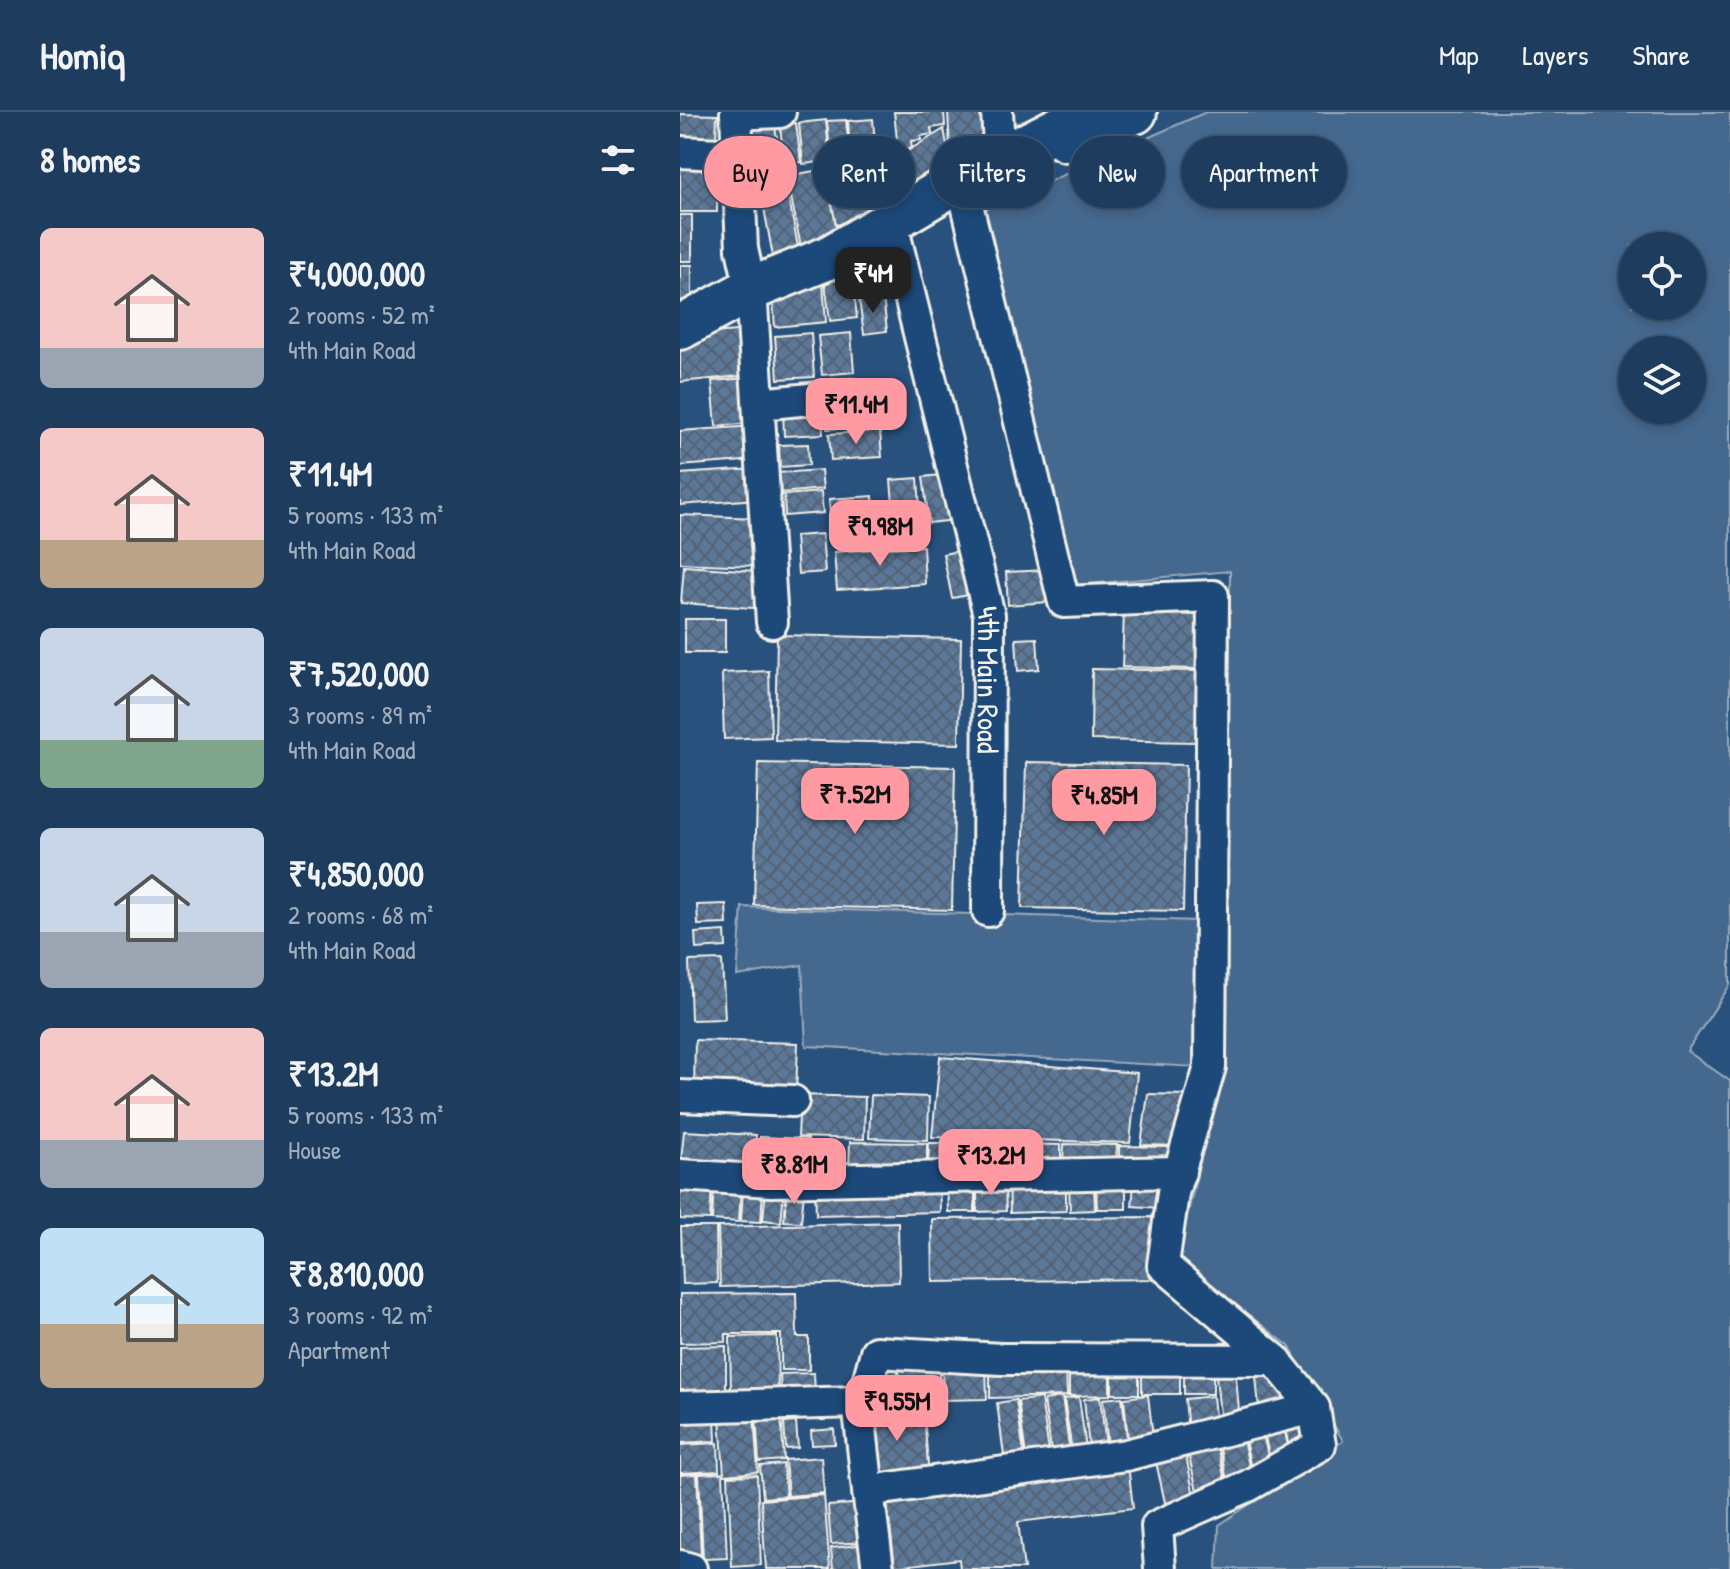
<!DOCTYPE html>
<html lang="en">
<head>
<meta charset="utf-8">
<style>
  :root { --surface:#1e3d5e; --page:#2b4867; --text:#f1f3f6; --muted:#a1aebc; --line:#3c5673; --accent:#ff9aa2 }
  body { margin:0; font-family:"Patrick Hand",sans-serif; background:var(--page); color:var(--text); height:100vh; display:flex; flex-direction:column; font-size:30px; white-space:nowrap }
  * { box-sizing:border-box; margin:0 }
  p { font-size:26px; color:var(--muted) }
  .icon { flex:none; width:44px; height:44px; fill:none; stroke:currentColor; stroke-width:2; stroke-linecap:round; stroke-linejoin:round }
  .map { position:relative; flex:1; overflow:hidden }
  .details { display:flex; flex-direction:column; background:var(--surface); width:680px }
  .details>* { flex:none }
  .top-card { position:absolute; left:24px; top:24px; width:760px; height:72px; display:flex; gap:16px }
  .tools { position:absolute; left:938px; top:120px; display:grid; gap:16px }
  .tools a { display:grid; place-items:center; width:88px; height:88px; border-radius:50%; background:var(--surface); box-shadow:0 4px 12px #0003,0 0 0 2px var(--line); font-size:40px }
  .price { position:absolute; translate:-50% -68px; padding:0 18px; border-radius:16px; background:var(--accent); color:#111; font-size:26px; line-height:52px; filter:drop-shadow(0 2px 4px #0008) }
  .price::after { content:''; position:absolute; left:50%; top:48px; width:24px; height:18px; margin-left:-12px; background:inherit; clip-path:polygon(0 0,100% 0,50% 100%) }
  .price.selected { background:#222; color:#fff }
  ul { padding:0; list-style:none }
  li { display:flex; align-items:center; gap:24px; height:200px; padding:0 40px }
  li span { display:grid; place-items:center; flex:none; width:224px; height:160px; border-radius:12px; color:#555 }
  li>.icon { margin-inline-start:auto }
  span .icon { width:96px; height:96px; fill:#fffc; stroke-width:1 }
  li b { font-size:34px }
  h2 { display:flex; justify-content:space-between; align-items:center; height:96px; padding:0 40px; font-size:34px }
  .tag { padding:0 28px; border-radius:36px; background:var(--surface); box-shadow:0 4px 12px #0003,0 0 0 2px var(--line); font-size:28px; line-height:72px }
  .tag.selected { background:var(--accent); color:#111 }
  header { display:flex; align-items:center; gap:48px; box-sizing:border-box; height:112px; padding:0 40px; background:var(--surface); border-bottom:2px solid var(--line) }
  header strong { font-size:38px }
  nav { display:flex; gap:44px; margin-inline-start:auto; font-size:28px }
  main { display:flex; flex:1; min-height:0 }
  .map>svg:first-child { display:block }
  .grass { fill:#45688e; stroke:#9cacbb; stroke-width:2; fill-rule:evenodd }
  .building { fill:url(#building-cross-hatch); stroke:#f4f1e8; stroke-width:2 }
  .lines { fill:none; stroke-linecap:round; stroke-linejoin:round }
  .street-casing { stroke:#f4f1e8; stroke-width:36 }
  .secondary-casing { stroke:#f4f1e8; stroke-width:48 }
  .street { stroke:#1f4a7a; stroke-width:30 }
  .secondary { stroke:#1f4a7a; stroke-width:42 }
  .labels { text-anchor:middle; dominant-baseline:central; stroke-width:8; stroke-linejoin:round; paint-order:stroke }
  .street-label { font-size:30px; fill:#f4f1e8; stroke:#1f4a7a }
</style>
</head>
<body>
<header>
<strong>Homiq</strong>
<nav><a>Map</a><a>Layers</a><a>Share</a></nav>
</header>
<main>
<section class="details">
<h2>8 homes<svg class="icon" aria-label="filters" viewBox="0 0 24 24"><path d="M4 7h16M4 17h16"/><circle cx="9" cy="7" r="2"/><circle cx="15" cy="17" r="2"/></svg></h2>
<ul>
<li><span style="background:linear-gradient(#f6c9c9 75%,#9aa5b1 0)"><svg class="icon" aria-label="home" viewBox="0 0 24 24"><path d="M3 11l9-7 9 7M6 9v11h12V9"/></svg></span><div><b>₹4,000,000</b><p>2 rooms · 52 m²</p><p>4th Main Road</p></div></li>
<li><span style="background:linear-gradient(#f6c9c9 70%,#b9a48a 0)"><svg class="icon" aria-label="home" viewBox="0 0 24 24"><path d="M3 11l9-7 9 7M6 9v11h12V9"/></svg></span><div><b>₹11.4M</b><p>5 rooms · 133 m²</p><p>4th Main Road</p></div></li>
<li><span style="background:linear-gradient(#c9d6e8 70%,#7fa58c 0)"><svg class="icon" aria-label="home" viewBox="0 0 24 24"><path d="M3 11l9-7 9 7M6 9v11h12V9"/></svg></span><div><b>₹7,520,000</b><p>3 rooms · 89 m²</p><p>4th Main Road</p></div></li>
<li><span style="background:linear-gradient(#c9d6e8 65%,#9aa5b1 0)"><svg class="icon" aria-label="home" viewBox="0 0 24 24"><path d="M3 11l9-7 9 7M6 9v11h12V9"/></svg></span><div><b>₹4,850,000</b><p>2 rooms · 68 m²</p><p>4th Main Road</p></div></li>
<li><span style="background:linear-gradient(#f6c9c9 70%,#9aa5b1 0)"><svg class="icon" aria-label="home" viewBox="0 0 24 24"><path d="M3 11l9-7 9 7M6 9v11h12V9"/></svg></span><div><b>₹13.2M</b><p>5 rooms · 133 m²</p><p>House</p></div></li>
<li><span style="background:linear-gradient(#bfe0f5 60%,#b9a48a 0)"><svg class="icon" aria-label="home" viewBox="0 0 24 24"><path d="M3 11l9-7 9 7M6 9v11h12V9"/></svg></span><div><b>₹8,810,000</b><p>3 rooms · 92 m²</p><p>Apartment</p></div></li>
</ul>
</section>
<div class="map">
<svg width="1050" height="1457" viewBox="0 0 1050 1457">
  <defs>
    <pattern id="building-cross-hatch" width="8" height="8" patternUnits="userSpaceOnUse" patternTransform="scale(2)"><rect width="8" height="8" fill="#5b7899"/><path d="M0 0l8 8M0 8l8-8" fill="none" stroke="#536274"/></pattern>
  </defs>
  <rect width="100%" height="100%" fill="#28517e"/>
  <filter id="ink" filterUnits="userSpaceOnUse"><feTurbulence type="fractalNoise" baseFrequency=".0125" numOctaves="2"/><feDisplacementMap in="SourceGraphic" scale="16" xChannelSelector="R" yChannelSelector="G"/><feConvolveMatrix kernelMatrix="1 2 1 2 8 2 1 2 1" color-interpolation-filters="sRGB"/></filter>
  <g filter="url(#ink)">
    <path class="grass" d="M526,0H1050V873L1007,939L1050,969V1457H537L539,1413L663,1329L609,1234L497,1148L547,934L550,459L397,473L304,98ZM952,134H1012V194H952ZM952,238H1012V298H952Z
      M62,795L518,809L517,955L126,934L122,853L57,864Z"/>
    <path class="building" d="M214,0H264L265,14L251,16L252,22L241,24V28L231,29L232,36L218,37Z
      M268,0H303L305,36L270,38Z
      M0,2L37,3L36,27L0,26Z
      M193,7L195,33L189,36L170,38L168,9Z
      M146,8L150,49L123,52L119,11Z
      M166,8L170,47L151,49L147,9Z
      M94,10L120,145L94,150L69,15Z
      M116,11L121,50L104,52L100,13Z
      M264,17L270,48L228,72L221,43Z
      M218,41L226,83L192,89L184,47Z
      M183,47L194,106L156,113L145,54Z
      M0,49H38L37,100H0Z
      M145,57L158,124L123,146L107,64Z
      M0,103H12V149H0Z
      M196,135L203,181L181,184L174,139Z
      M0,153H12V197L0,201Z
      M172,159L177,206L150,209L144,163Z
      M143,172L146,210L95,215L92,177Z
      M203,185L207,219L184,222L179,188Z
      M67,218L71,263L0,270V224Z
      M131,221L134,265L98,267L95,224Z
      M171,221L174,260L142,263L138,224Z
      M68,266L72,311L36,314L32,269Z
      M173,289L175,316L147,317L146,290Z
      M142,296L143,322L104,324L103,297Z
      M75,314L77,348L0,354V319Z
      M200,319L202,345L151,348L149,322Z
      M128,332L129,353L100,355L99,333Z
      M75,357L77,387L0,393V362Z
      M141,358L143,377L100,381L98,361Z
      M270,362L275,408L249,411L243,365Z
      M238,366L241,413L215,416L211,368Z
      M141,380L143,401L105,404L104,383Z
      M193,384L194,398L150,401L149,387Z
      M0,403L77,406L75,454L0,451Z
      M207,407L209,428L159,431L158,410Z
      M142,422L145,460L118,462L115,424Z
      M243,434L245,472L157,478L154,440Z
      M298,435L306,480L272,486L263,442Z
      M4,454L90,460L87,497L1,491Z
      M367,458L369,490L328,493L326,460Z
      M444,501L520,503L518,557L442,555Z
      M5,507H45V541H5Z
      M97,523L281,527L279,632L95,628Z
      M357,526L359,557L338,559L336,527Z
      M412,557L517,559L516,630L411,628Z
      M89,559L91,625L44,627L42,561Z
      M346,650L506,653L503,799L342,796Z
      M78,651L275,655L272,798L74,793Z
      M46,792L47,812L18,813L17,793Z
      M45,819L46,835L16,837L15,821Z
      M42,848L45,907L11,908L9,849Z
      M15,928L118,931L116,981L14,978Z
      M260,945L457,961L450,1031L252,1025Z
      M468,982L506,983L500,1034L461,1033Z
      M120,983L185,985L184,1027L118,1025Z
      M191,983L249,985L248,1028L189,1026Z
      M4,1019L76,1023L74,1063L0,1059Z
      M80,1025L128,1027L130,1059L79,1064Z
      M170,1030L247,1031V1057L169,1056Z
      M249,1031H291L290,1056L248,1055Z
      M293,1031L336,1032V1057L292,1056Z
      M338,1032L381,1033V1053H338Z
      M384,1032L437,1033L436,1052H383Z
      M439,1034L489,1035L488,1049L439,1055Z
      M455,1062L483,1064L481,1096L452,1094Z
      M0,1067L32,1069L30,1108L0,1107Z
      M386,1067V1099L330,1101L329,1069Z
      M259,1069L260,1100L136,1103L135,1073Z
      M325,1069L326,1099L297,1100V1070Z
      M267,1070H295V1100H268Z
      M416,1070H446V1097H417Z
      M389,1071H414L415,1098L390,1099Z
      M34,1073L61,1074L59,1110L32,1108Z
      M86,1076L104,1078L101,1110L83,1108Z
      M63,1077L83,1078L81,1110L61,1109Z
      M107,1078L124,1080L121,1110L104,1109Z
      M472,1105V1167L253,1170L252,1107Z
      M218,1110L219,1170L40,1175L38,1115Z
      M1,1115H36L37,1171L3,1172Z
      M116,1181L117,1225H129V1258H101V1222H46V1230L0,1231V1182Z
      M97,1224L98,1281L51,1282L50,1225Z
      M46,1234V1283L0,1284V1235Z
      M197,1245H218V1292H197Z
      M219,1247H259V1288L220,1289Z
      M462,1251H500V1282H462Z
      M306,1252L307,1287L263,1288L262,1253Z
      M386,1252L387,1284L310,1286V1254Z
      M389,1252H430V1283L389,1284Z
      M504,1252L533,1253V1282H504Z
      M555,1253L560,1310L541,1312L535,1255Z
      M591,1253L621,1298L580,1306L575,1254Z
      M432,1254H459V1282H432Z
      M134,1261L135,1281L101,1283L100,1262Z
      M468,1283L473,1325L448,1328L444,1286Z
      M533,1284L536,1316L508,1319L505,1287Z
      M382,1285L390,1341L372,1344L364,1288Z
      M399,1285L406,1337L392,1339L384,1287Z
      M420,1285L426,1334L409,1336L404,1287Z
      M442,1285L448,1332L428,1334L423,1287Z
      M361,1286L370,1347L347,1350L338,1289Z
      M336,1288L345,1348L325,1351L317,1291Z
      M243,1292L249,1364L191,1369L186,1297Z
      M101,1301L104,1348L79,1350L76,1303Z
      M626,1302L632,1329L609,1335L603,1307Z
      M74,1303L78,1360L44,1363L40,1306Z
      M35,1306L36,1329L0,1331V1308Z
      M602,1308L610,1342L590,1347L582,1313Z
      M116,1310L118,1336L106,1337L104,1311Z
      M581,1314L590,1352L571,1357L563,1318Z
      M154,1317L155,1332L132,1333L131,1319Z
      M561,1319L571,1362L547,1368L537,1324Z
      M535,1325L547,1377L518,1383L506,1332Z
      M38,1331L39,1359L0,1361V1333Z
      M504,1334L515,1389L486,1395L474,1341Z
      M141,1345L144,1381L108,1384L105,1348Z
      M103,1352L106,1384L83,1386L80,1354Z
      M448,1352L453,1396L338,1410L344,1457H280L279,1447L215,1455L206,1382Z
      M43,1361L47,1446L23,1447L19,1362Z
      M17,1362L21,1443L6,1444L0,1441V1363Z
      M77,1363L81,1453L52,1455L48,1364Z
      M144,1383L150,1457H86L81,1388Z
      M183,1391L186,1430L151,1432L148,1394Z
      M186,1432L189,1457H153L151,1436Z"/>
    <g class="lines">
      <g class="street-casing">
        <g id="street">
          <path d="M56,0L62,137L71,177L92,510"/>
          <path d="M317,0L320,48"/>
          <path d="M56,2L100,0"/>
          <path d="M0,40L59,43"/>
          <path d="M281,68L384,490L533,484L530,955L493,1081L483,1153L595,1248L634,1296L640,1333L568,1374L477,1414L480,1457"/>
          <path id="s1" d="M211,108L309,503L308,799"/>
          <path d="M79,292L171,283"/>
          <path d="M0,984L113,989"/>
          <path d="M0,1063L91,1069L500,1060"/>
          <path d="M595,1248L322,1247L196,1240L187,1274L178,1290L188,1379L446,1343L634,1296"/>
          <path d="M0,1295L178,1290"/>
          <path d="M188,1379L198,1457"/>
          <path d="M0,1454L11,1457"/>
        </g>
      </g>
      <g class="secondary-casing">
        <path id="secondary" d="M386,28L455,0
          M0,216L71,177L148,146L295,59L411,0"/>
      </g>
      <use href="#street" class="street"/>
      <use href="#secondary" class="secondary"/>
    </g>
  </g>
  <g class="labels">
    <g class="street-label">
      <text stroke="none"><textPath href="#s1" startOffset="472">4th Main Road</textPath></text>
    </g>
  </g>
</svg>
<div class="tools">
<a><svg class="icon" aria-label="locate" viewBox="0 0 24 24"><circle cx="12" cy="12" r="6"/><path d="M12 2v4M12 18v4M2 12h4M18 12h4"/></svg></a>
<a><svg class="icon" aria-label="layers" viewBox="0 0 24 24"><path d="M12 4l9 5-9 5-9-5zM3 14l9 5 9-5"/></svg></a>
</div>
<b class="price selected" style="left:193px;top:203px">₹4M</b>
<b class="price" style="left:176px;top:334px">₹11.4M</b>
<b class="price" style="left:200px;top:456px">₹9.98M</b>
<b class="price" style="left:175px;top:724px">₹7.52M</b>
<b class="price" style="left:424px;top:725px">₹4.85M</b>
<b class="price" style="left:311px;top:1085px">₹13.2M</b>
<b class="price" style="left:114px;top:1094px">₹8.81M</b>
<b class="price" style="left:217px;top:1331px">₹9.55M</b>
<div class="top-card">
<a class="tag selected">Buy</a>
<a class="tag">Rent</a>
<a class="tag">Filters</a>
<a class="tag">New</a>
<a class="tag">Apartment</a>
</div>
</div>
</main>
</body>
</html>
